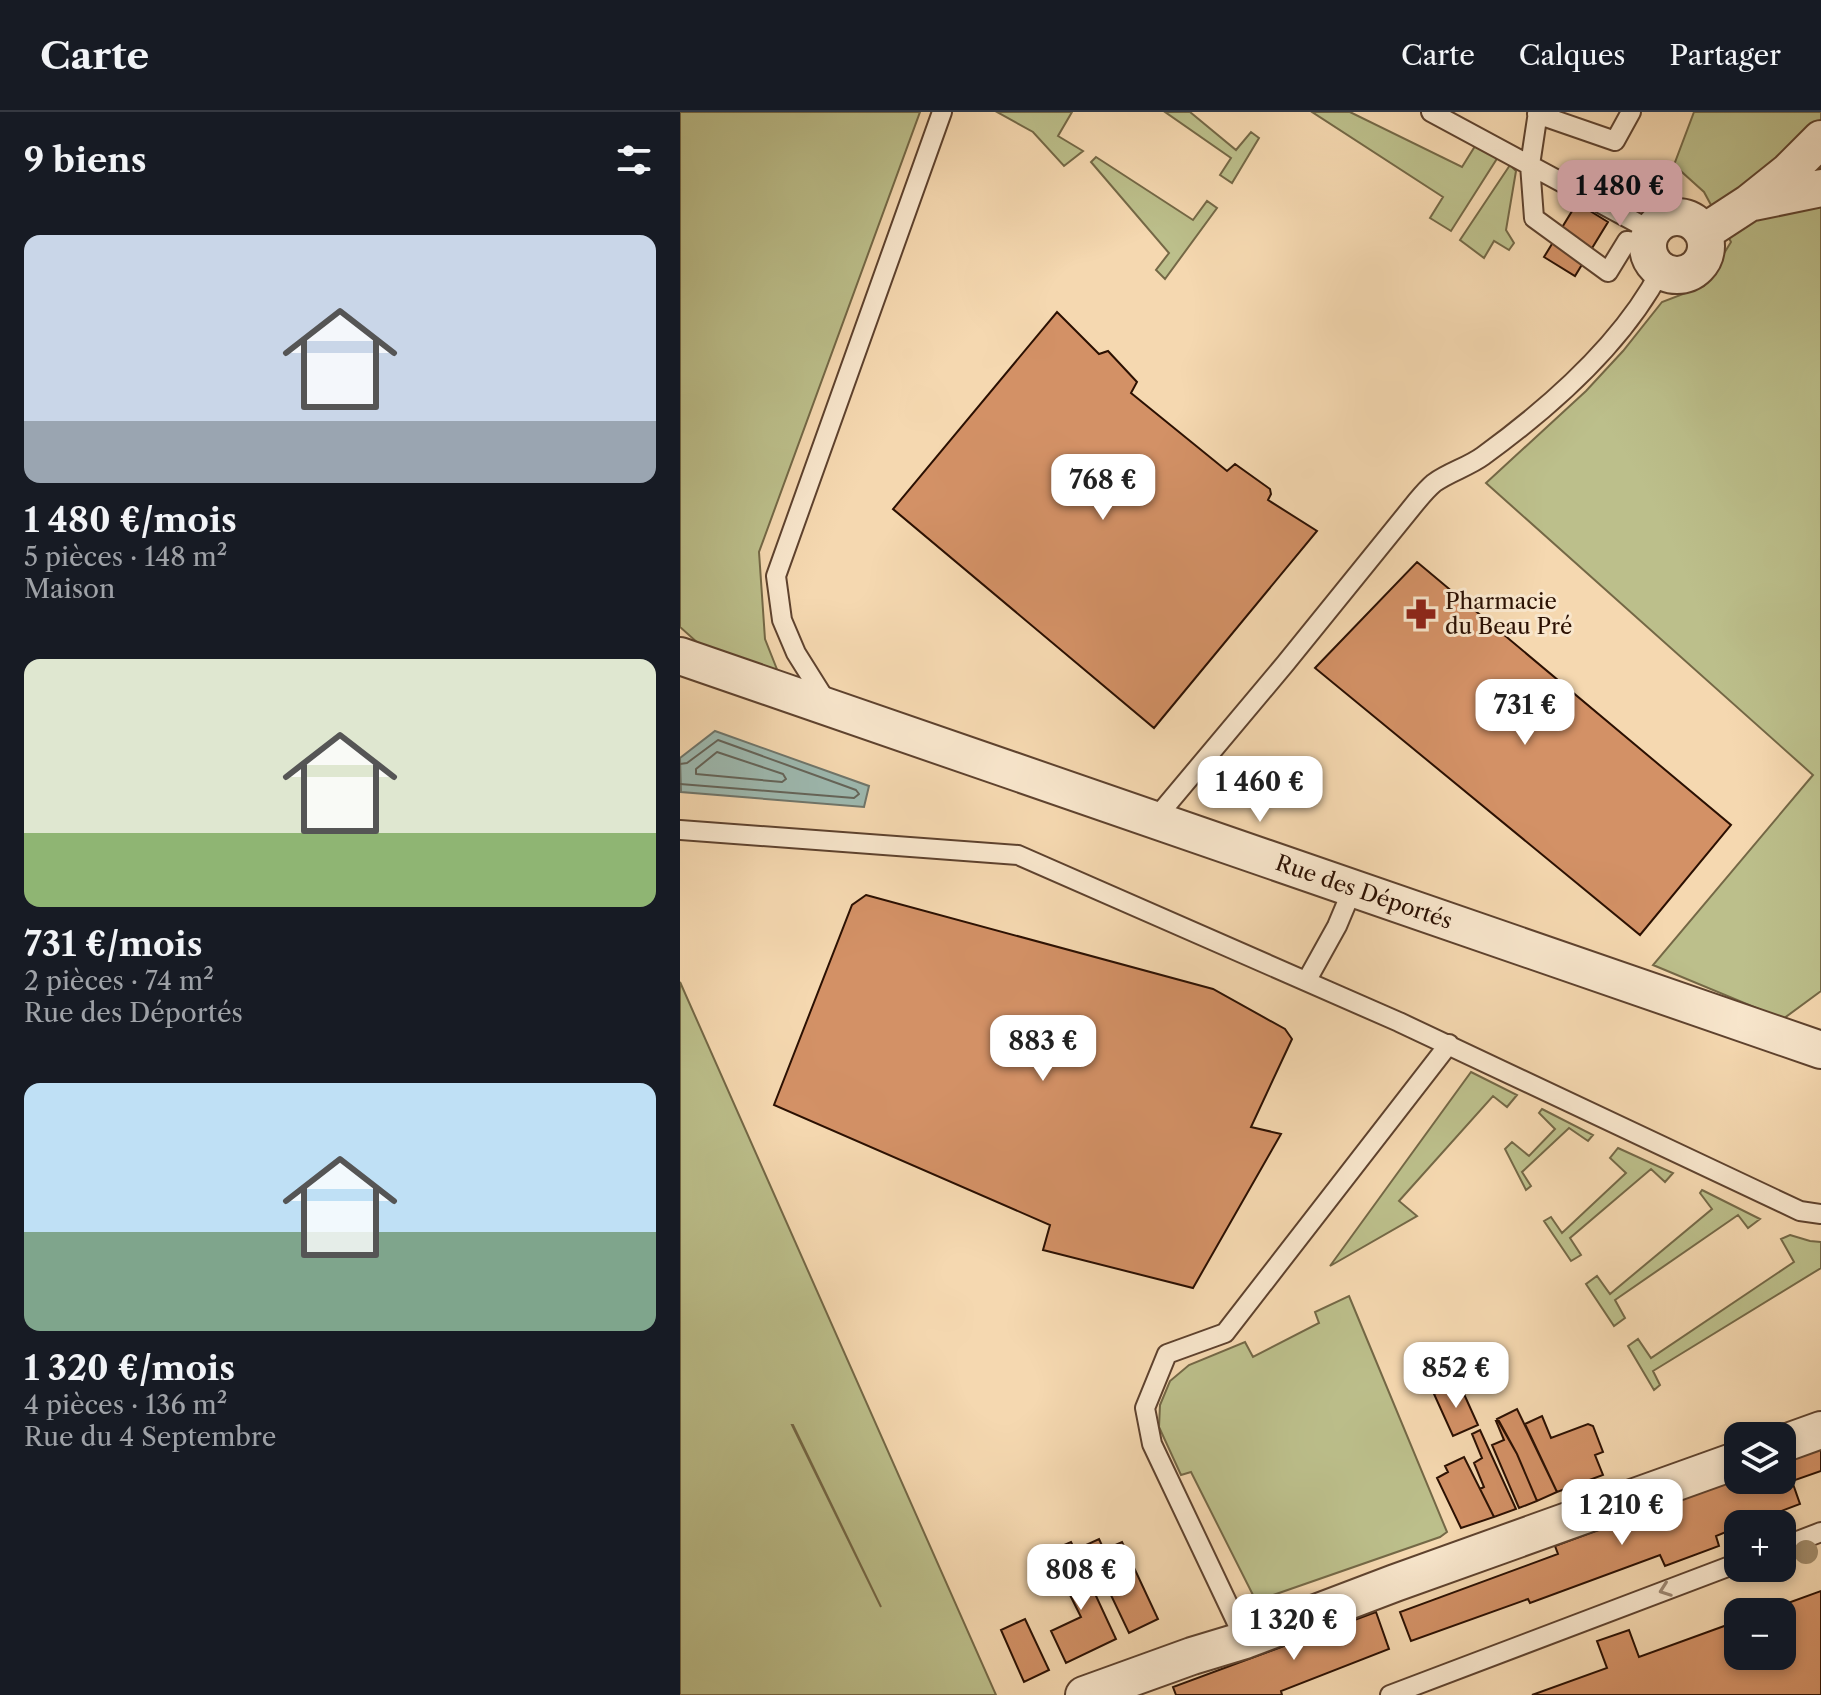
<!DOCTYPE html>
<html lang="fr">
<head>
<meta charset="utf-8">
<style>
  :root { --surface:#171b24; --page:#20242c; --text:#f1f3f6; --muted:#9ea1a6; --line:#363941; --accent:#c59692 }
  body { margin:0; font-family:"Libre Caslon Text",serif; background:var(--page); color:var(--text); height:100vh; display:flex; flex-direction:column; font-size:30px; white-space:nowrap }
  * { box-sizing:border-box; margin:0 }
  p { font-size:26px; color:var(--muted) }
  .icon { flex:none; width:44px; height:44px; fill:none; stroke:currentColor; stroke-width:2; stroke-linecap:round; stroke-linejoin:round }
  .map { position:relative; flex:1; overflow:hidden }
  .sheet { display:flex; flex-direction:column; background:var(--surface); width:680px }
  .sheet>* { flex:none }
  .fabs { position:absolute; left:1044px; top:1310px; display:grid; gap:16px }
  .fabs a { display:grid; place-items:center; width:72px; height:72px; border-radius:16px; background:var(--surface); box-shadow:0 4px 12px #0003; font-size:40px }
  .price { position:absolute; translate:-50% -68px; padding:0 18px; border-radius:16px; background:#fff; color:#222; font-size:26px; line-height:52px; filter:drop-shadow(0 2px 4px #0008) }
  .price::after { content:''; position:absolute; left:50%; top:48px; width:24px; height:18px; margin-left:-12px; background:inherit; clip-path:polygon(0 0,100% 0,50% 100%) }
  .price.on { background:var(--accent); color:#111 }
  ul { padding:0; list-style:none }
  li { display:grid; align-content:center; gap:16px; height:424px; padding:0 24px }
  li span { display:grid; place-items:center; height:248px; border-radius:16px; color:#555 }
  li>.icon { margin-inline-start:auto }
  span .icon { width:144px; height:144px; fill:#fffc; stroke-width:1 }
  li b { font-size:34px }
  h2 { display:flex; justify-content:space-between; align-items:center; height:96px; padding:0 24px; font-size:34px }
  header { display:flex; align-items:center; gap:48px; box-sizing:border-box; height:112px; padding:0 40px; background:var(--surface); border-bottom:2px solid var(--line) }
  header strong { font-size:38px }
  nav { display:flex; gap:44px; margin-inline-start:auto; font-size:28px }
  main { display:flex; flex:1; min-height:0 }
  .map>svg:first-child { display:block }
  .green { fill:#bcbf8b; stroke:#746846; stroke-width:2; fill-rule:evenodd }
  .water { fill:#9db9b0; stroke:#6f756a; stroke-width:2 }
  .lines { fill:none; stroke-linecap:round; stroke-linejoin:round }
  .shore { stroke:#646459; stroke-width:2 }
  .building { fill:#d39166; stroke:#2b1002; stroke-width:2 }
  .service-casing { stroke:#5e422e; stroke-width:22 }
  .minor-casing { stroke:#5e422e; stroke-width:40 }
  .service { stroke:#f8e6cc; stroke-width:18 }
  .minor { stroke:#f8e6cc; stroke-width:36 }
  .tree { fill:#a28c6b }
  .oneway { stroke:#9c8671 }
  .labels { text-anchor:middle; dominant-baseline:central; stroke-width:6; stroke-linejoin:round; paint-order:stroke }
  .poi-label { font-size:22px; fill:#2b1002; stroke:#f8e6cc; text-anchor:start }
  .street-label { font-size:22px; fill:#2b1002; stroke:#f8e6cc }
</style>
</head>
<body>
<header>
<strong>Carte</strong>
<nav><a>Carte</a><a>Calques</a><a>Partager</a></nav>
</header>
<main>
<section class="sheet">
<h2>9 biens<svg class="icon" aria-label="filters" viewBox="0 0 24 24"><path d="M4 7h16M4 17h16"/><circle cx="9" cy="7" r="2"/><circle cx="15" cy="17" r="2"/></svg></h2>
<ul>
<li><span style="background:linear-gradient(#c9d6e8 75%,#9aa5b1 0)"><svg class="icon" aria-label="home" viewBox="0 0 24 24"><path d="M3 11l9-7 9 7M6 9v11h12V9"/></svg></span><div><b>1 480 €/mois</b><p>5 pièces · 148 m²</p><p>Maison</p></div></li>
<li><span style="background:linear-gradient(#dfe7d0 70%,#8fb573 0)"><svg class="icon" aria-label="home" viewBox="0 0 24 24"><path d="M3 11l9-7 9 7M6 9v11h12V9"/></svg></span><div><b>731 €/mois</b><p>2 pièces · 74 m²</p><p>Rue des Déportés</p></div></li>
<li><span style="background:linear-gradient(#bfe0f5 60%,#7fa58c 0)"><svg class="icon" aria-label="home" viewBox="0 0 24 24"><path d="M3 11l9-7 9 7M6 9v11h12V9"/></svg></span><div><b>1 320 €/mois</b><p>4 pièces · 136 m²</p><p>Rue du 4 Septembre</p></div></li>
</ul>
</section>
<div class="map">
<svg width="1141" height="1583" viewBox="0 0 1141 1583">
  <rect width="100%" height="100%" fill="#f5d8b0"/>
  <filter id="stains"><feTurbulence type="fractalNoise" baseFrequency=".0025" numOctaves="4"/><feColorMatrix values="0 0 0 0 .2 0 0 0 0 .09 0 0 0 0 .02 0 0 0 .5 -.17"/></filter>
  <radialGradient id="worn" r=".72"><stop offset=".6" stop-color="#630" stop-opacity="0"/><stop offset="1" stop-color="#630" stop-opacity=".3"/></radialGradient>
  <path class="green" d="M0,0H240L79,440L85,527L102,570L19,532L0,515Z
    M317,0H392L378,24L403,39L384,54L353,20Z
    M485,0H510L556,38L571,20L579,26L552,71L540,63L551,46Z
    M632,0H670L782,55L797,31L818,45L771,119L750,106L763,85Z
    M1014,0H1141V879L1103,907L973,853L1133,663L806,371L906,279L943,239L982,190L1024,174L1051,130L1024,80L994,53Z
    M416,45L513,108L527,89L537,96L485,167L476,158L489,141L411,50Z
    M830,53L836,59L826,118L834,131L829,138L814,129L804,146L780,128Z
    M0,870L316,1583H0ZM112,1313H113L201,1495Z
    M791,960L837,983L827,995L813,984L719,1089L737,1104L650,1154Z
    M862,997L913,1023L908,1029L889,1016L842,1060L851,1074L846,1078L825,1037L832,1030L849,1044L875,1017L859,1001Z
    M938,1036L993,1061L985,1070L971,1057L890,1126L901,1143L891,1149L864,1109L871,1105L882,1121L946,1061L930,1046Z
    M1022,1078L1080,1107L1068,1116L1058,1103L935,1188L945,1206L934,1214L906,1172L917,1164L930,1182L1032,1097L1020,1081Z
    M1110,1123L1130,1129L1141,1130V1156L973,1259L980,1273L974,1278L948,1234L958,1227L971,1246L1114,1150L1101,1127Z
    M669,1184L767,1420L760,1425L576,1489L511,1360L501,1363L479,1315L480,1293L490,1269L509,1253L565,1230L573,1245L639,1211L635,1200Z"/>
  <path class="water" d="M35,619L189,674L184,695L1,680L0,646Z"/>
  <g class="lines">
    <path class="shore" d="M37,640L103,662L106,667L102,670L16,662V657Z
      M0,652L7,651L38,628L176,678L179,682L174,686L0,672"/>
  </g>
  <path class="building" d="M897,91L928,110L895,164L864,145Z
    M377,200L419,242L428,239L457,270L451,281L547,359L555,352L590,377L591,382L588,388L637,419L474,616L213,397Z
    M737,450L1051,713L960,823L635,556Z
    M186,783L533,877L605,917L612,927L571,1015L601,1022L513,1176L363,1138L370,1113L94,993L172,793Z
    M779,1271L798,1313L773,1324L754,1282Z
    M837,1297L877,1380L857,1389L837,1342L817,1307Z
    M862,1304L871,1326L908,1312L913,1314L923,1340L915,1343L923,1363L877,1380L845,1312Z
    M816,1309H819L837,1342L857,1389L839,1396L812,1333L824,1328Z
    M800,1318L836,1397L814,1405L800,1377L804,1375L794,1351L802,1346L792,1322Z
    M1141,1335V1359L1112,1369L1120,1392L1067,1412H1058V1415L1036,1424L1039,1434L985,1454L980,1443L850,1491L848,1487L731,1529L720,1500L878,1442L875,1434L1058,1366V1368H1102V1350Z
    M784,1345L814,1405L781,1416L757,1366L768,1360L765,1354Z
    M419,1427L424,1438L428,1437L434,1453L407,1465L395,1438Z
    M391,1430L436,1527L386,1551L371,1519L401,1505L390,1483L402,1478L393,1459L382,1464L370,1439Z
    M442,1430L478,1507L449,1521L429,1479L450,1470L433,1434Z
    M1141,1479V1583H852L927,1556L917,1529L949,1518L959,1545L1058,1509V1544H1102V1500H1083Z
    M696,1500L709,1537L601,1579L602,1583H496L493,1575Z
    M345,1507L369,1558L344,1570L321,1518Z"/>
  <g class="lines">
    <g class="service-casing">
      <path id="service" d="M751,0L959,112L974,115
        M858,0L850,53L854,106L928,160L947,129L967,132
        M857,2L935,29L951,0
        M148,592L116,541L102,508L96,464L262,0
        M475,707L605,552L737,389C742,383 748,376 754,371C769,360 788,355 803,344C869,296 943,231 981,158
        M0,718L338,743L719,910L1120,1099L1141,1102
        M627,868L657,814L673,776
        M1102,1435L1141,1420
        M565,1528L472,1332L465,1296L487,1242L545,1221L769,932
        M710,1583L1058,1451"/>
    </g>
    <g class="minor-casing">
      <path id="minor" d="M1074,90L1141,76
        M968 134a29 29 0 1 1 58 0a29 29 0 1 1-58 0Z
        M1023,121L1069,91L1109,59L1141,27
        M0,544L1141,938
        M1102,1332L1141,1318
        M404,1583L512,1544L565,1528L715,1471L1058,1348"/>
    </g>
    <use href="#service" class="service"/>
    <use href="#minor" class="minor"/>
  </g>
  <circle class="tree" cx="1126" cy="1440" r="12"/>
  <defs><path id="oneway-chevron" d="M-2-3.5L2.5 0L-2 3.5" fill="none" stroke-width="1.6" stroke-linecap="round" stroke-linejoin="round" transform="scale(2)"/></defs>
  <use class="oneway" href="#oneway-chevron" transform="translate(985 1478) rotate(160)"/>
  <defs>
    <g id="pharmacy-bare" transform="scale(2.4)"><path d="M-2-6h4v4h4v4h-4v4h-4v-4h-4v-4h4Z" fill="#8f2418" stroke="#f8e6cc" stroke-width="2.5" paint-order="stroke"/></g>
  </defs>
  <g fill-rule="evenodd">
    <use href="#pharmacy-bare" x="741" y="502"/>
  </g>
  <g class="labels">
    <g class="poi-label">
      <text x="765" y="489">Pharmacie<tspan x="765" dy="25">du Beau Pré</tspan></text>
    </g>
    <g class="street-label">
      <text transform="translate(684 780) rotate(19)">Rue des Déportés</text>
    </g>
  </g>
  <rect width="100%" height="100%" filter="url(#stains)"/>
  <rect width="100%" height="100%" fill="url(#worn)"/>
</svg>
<div class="fabs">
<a><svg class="icon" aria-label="layers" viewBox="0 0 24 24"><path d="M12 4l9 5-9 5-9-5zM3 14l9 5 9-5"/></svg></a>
<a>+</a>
<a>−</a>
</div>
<b class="price on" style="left:940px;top:116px">1 480 €</b>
<b class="price" style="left:423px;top:410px">768 €</b>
<b class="price" style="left:845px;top:635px">731 €</b>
<b class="price" style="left:580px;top:712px">1 460 €</b>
<b class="price" style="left:363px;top:971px">883 €</b>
<b class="price" style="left:776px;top:1298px">852 €</b>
<b class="price" style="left:942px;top:1435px">1 210 €</b>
<b class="price" style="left:401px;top:1500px">808 €</b>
<b class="price" style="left:614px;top:1550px">1 320 €</b>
</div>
</main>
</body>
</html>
